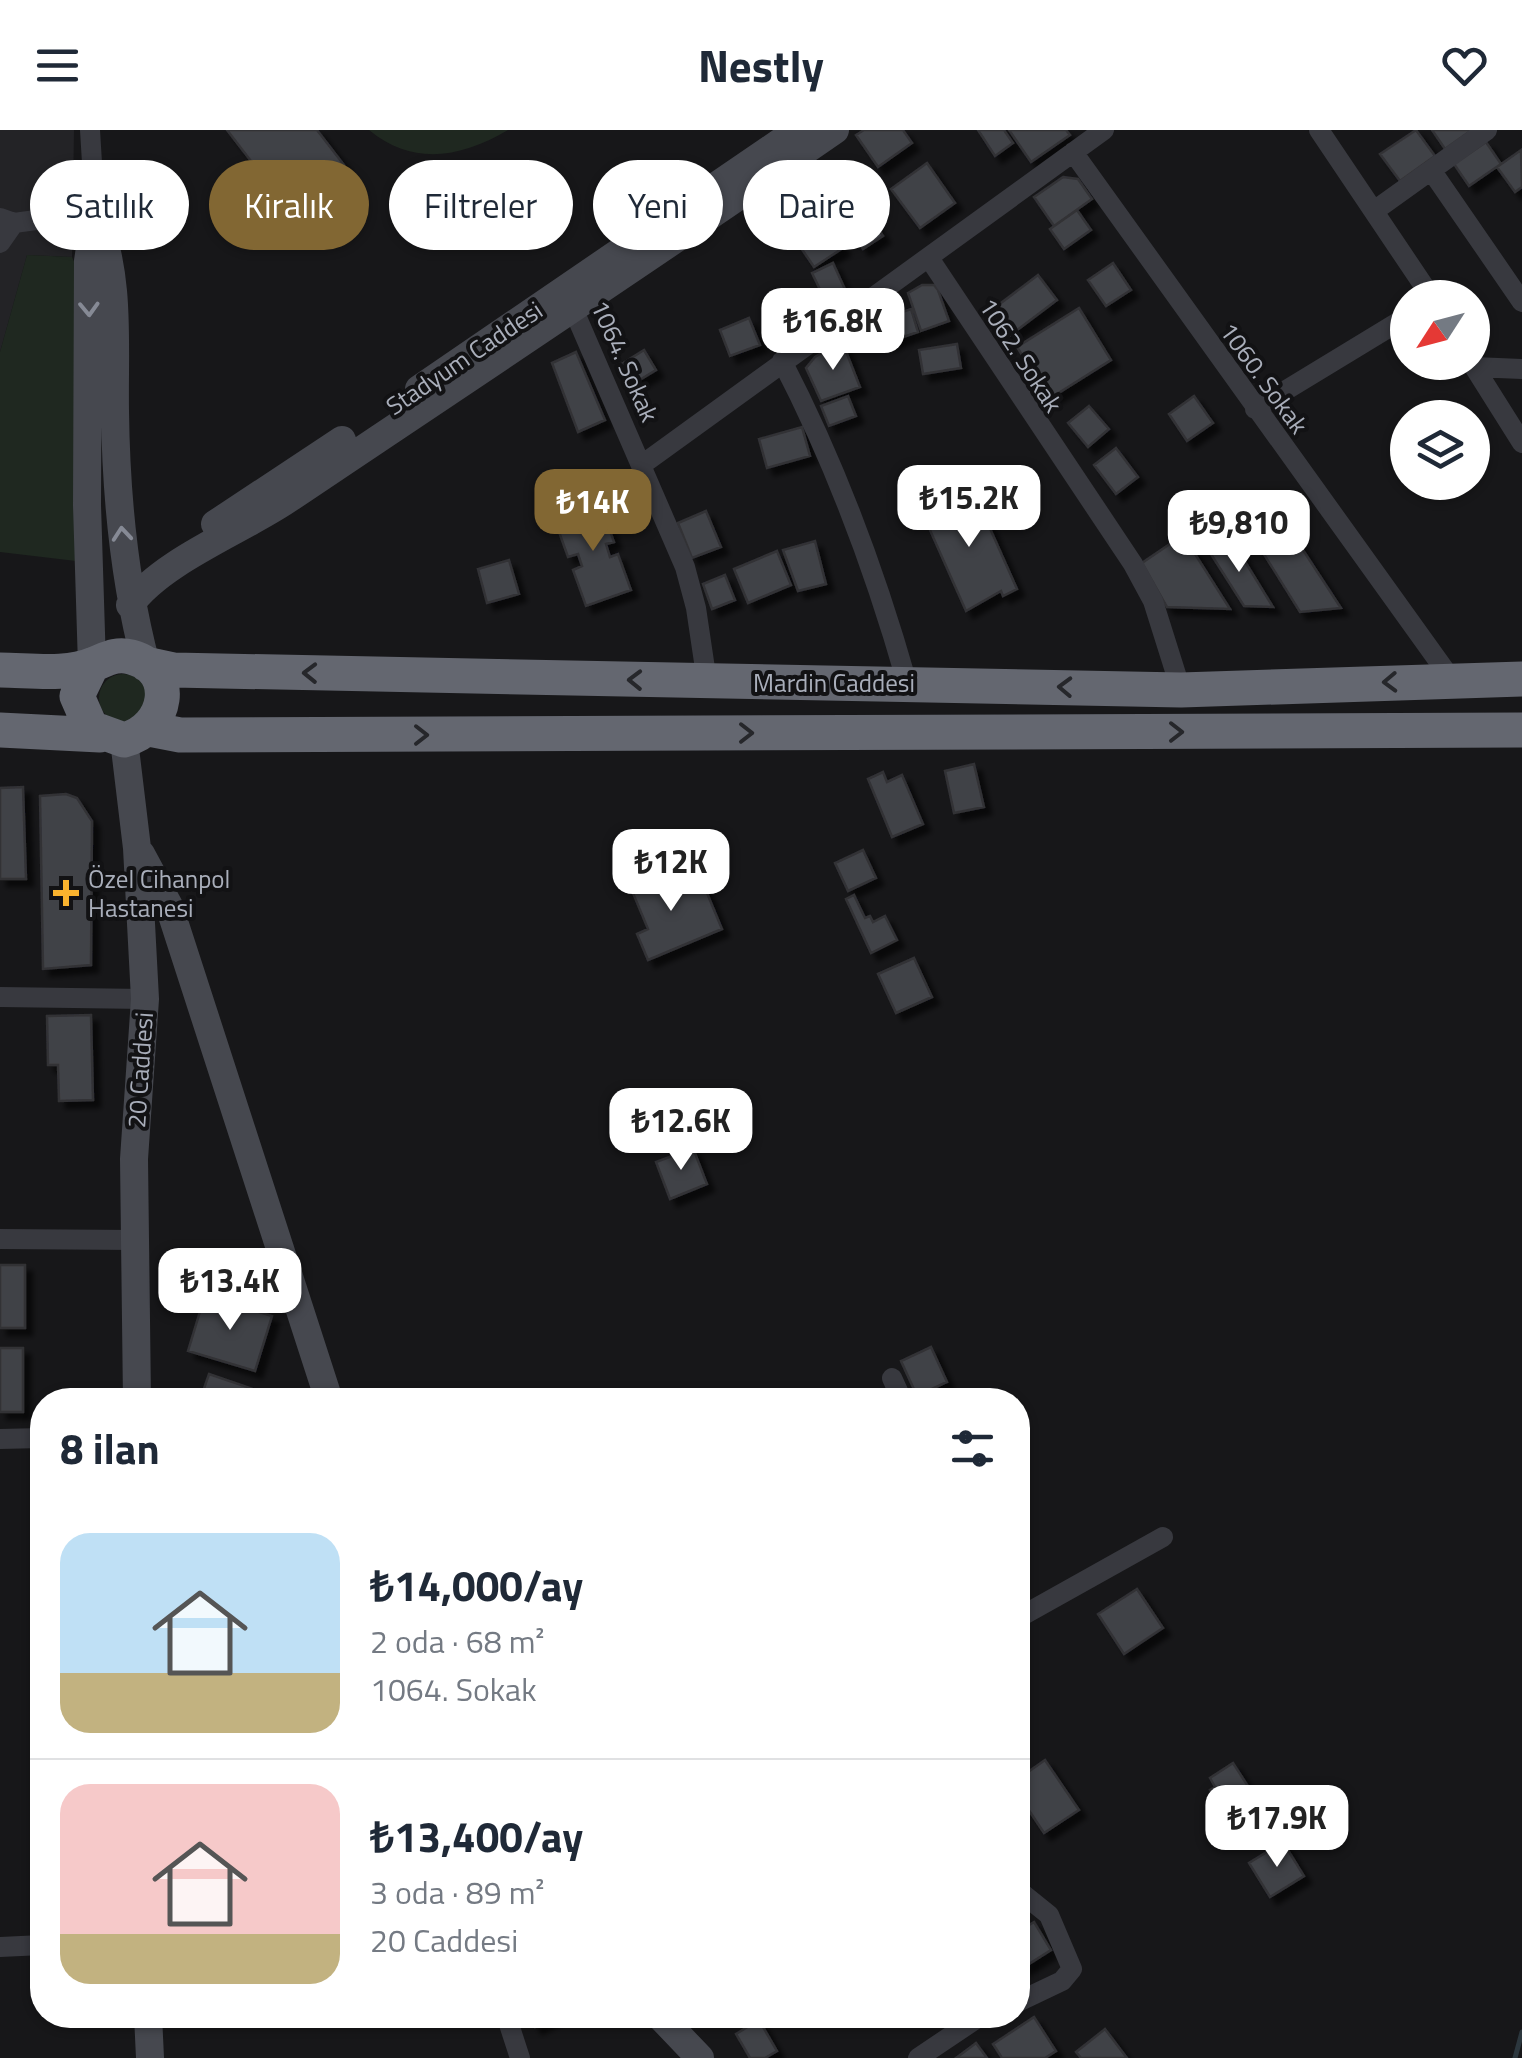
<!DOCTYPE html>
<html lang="tr">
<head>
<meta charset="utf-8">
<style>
  :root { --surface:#fff; --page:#f6f6f7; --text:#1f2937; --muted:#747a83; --line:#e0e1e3; --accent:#826733 }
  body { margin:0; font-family:"Titillium Web",sans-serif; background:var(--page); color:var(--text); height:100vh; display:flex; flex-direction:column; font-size:38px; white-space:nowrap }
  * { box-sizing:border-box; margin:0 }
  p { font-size:32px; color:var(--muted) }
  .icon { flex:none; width:55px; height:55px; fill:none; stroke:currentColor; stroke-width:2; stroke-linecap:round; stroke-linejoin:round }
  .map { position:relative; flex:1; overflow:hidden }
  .side { position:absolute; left:30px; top:1258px; width:1000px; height:640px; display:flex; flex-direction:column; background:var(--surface); border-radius:40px; box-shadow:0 2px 8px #0004 }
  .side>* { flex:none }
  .banner { position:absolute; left:30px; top:30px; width:1000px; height:90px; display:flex; gap:20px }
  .needle { width:65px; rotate:234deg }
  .fabs { position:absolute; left:1390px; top:150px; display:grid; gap:20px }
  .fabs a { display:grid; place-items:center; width:100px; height:100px; border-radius:50%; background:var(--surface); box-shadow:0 2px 8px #0004; font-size:50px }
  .price { position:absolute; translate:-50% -85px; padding:0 22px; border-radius:20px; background:#fff; color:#222; font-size:32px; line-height:65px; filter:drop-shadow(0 2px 5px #0008) }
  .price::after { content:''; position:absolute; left:50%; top:60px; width:30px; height:22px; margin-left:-15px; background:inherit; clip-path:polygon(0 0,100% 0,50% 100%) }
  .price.on { background:var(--accent); color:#fff }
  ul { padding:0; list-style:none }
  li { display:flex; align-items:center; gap:30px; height:250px; padding:0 30px }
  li+li { border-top:2px solid var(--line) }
  li span { display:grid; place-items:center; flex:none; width:280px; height:200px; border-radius:30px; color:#555 }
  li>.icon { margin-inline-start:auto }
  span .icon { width:120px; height:120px; fill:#fffc; stroke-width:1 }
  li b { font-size:42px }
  h2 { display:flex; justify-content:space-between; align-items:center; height:120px; padding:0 30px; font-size:42px }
  .tag { padding:0 35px; border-radius:45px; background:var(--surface); box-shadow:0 2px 8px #0004; font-size:35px; line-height:90px }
  .tag.on { background:var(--accent); color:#fff }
  header { display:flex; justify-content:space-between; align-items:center; height:130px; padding:0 30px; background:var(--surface); font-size:45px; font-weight:700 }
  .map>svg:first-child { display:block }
  .built { fill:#232326 }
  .green { fill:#1f2820 }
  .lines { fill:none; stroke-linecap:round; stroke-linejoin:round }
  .stream { stroke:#2c373e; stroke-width:5 }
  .building { fill:#414246; stroke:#313136; stroke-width:2.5; filter:url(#shadow) }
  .street { stroke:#38393f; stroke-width:20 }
  .secondary { stroke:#46484f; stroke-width:28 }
  .highway { stroke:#646770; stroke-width:35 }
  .oneway { stroke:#868a95 }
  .oneway2 { stroke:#26272b }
  .poi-dot { fill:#fab32e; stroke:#121214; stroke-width:4 }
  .labels { text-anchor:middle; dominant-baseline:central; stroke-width:8; stroke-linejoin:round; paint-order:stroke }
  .street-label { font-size:25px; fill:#a9aeba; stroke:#121214 }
  .poi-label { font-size:25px; fill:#a9aeba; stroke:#121214; text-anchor:start }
</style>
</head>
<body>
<header><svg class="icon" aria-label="menu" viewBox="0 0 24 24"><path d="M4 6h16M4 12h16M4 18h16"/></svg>Nestly<svg class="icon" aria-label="heart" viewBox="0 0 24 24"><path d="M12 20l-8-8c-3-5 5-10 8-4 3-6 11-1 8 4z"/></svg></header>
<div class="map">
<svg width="1522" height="1928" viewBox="0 0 1522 1928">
  <defs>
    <filter id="shadow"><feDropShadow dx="7" dy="7" stdDeviation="2.5" flood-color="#0009"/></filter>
  </defs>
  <rect width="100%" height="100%" fill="#171719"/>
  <path class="built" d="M0,0H74L72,127L27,125L0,222Z"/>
  <path class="green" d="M369,0H508C462,27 414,37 369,0Z
    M27,125L72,127L81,148L76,431L0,422V222Z
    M99 568a24 24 0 1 1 48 0a24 24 0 1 1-48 0Z"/>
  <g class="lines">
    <path class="stream" d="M1515,1928L1522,1902"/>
  </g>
  <path class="building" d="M227,0H317L344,35L287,78Z
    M864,0H903L912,13L878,37L856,5Z
    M978,0H1004L1013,13L995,26Z
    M1009,0H1066L1070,5L1031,32Z
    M1416,0L1435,26L1400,51L1380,24Z
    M1432,0H1472L1445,19Z
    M1486,12L1501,34L1469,56L1454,34Z
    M1521,20L1522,57L1515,62L1497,37Z
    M927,33L955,73L920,98L891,59Z
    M1063,47L1078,49L1092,69L1054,96L1034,67Z
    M864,78L883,106L863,119L844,91Z
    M1077,80L1091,100L1064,119L1050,99Z
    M825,92L843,118L814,137L797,112Z
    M833,133L848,166L828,176L812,143Z
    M1113,133L1131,160L1106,176L1088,150Z
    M1038,145L1057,170L1008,207L989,182Z
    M922,155H934L938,160L949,191L921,201L908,163Z
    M1079,178L1111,230L1049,269L1017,217Z
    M911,179L918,202L889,212L881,189Z
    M749,188L760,215L730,226L720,200Z
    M842,211L860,257L821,271L806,238L815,227Z
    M957,214L961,238L923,244L919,220Z
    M644,220L656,240L628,257L617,237Z
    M576,222L605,290L578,302L552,233Z
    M848,266L856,286L829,296L821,276Z
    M1194,266L1213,293L1187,311L1169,284Z
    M1089,276L1109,299L1088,317L1068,293Z
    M802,297L810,326L767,338L759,309Z
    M1116,318L1138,347L1116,364L1094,335Z
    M972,358L1017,459L1003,466L1001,461L966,481L921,380L940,372L942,376Z
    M600,372L614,412L606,414L610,427L618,424L631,460L586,476L573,440L582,436L578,424L568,427L554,388Z
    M706,381L721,417L692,428L678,393Z
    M1282,388L1341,478L1300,482L1242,389Z
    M1183,405L1230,479L1167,477L1142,433Z
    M1230,407L1273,477L1244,476L1209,421Z
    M815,411L826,454L798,461L783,420Z
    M777,421L791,455L748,473L734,439Z
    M509,430L519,464L487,473L478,439Z
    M725,445L735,470L712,479L703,454Z
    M974,634L984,677L954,683L945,641Z
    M883,642L887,652L902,645L923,694L892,707L868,649Z
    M23,657L26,749H0V658Z
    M66,664L77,668L92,691L91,835L43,839L40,666Z
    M863,720L876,748L848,761L835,733Z
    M650,734L664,767L702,751L722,799L648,830L637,804L648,799L625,744Z
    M854,765L865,788L870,786L873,792L885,786L897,810L871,823L846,769Z
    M914,828L932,867L896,883L878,844Z
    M91,885L93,970L59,971L58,935H48L47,886Z
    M693,1018L707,1054L670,1069L656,1032Z
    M0,1135H25V1198H0Z
    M205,1165L272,1186L255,1241L188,1221Z
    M931,1217L947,1252L917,1266L901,1231Z
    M0,1218H23V1282H0Z
    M209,1244L279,1268L278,1270H200Z
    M1137,1459L1163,1498L1124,1524L1098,1484Z
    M1045,1630L1079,1680L1044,1703L1018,1664V1649Z
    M1233,1633L1255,1667L1226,1685L1210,1660L1215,1657L1210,1648Z
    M1283,1712L1304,1746L1270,1767L1249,1733Z
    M1034,1792L1051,1820L1021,1839L1018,1802Z
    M529,1885H559L535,1897Z
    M1034,1887L1056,1921L1045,1928H1002L993,1914Z
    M759,1890L777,1921L765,1928H750L736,1904Z
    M1105,1899L1127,1928H1081L1076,1922Z
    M976,1913L987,1928H956Z"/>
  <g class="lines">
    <path class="street" d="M1319,0L1432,168
      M1073,22L1452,550
      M1431,40L1522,172
      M1374,81L1487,0
      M0,88L14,93L95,82L90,0
      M0,113L14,93
      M929,128L1133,434L1153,471L1181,560
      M568,167L685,437L696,478L707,552
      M782,231C836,335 875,440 907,553
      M1471,232L1522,313
      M1474,237L1522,239
      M1255,279L1408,186
      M643,334L1104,0
      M0,867L145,869
      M0,1109L135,1110
      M892,1248L902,1270
      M0,1309L42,1308
      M1018,1488L1163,1407
      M1018,1760L1049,1785L1072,1839L1062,1851L1018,1872
      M0,1817L42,1815
      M506,1885L520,1928
      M918,1928L982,1885"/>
    <path class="secondary" d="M95,82C121,149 114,211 115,281C116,366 124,451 146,534
      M419,259L798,0
      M215,394L342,310
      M130,475C162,431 241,401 287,370C470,247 653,126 835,0
      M92,535L87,375L88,131L95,84
      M124,610L137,718L145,869L134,1029L137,1270
      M141,724L169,776L329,1270
      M148,1885L150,1928
      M659,1885L700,1928"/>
    <path class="highway" d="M146,534L174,540L1181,560L1522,549
      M0,540C29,540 67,546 94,534C107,529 116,523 131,527C179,540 168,599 124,610L91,598L77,566L92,535
      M149,599L180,605L1522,600
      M0,600L100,605"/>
  </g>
  <defs><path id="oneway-chevron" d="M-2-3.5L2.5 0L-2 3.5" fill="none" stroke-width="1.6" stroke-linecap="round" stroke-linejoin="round" transform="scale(2.5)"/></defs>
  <g class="oneway">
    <use href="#oneway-chevron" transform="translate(89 179) rotate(88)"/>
    <use href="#oneway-chevron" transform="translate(122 404) rotate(-95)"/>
  </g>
  <g class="oneway2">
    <use href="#oneway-chevron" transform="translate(310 543) rotate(-179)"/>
    <use href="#oneway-chevron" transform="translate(635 550) rotate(-179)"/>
    <use href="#oneway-chevron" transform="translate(1390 552) rotate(178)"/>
    <use href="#oneway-chevron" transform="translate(1065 557) rotate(-178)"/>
    <use href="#oneway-chevron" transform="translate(1176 602)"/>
    <use href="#oneway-chevron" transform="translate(746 603)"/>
    <use href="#oneway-chevron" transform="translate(421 605)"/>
  </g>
  <path class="poi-dot" d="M61 748h10v10h10v10h-10v10h-10v-10h-10v-10h10z"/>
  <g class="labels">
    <g class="street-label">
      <text transform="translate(1021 225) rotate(57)">1062. Sokak</text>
      <text transform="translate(464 228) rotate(-34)">Stadyum Caddesi</text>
      <text transform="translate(625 231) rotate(66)">1064. Sokak</text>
      <text transform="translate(1264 248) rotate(54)">1060. Sokak</text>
      <text x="834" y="553">Mardin Caddesi</text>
      <text transform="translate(140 940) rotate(-86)">20 Caddesi</text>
    </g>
    <g class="poi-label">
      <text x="88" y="749">Özel Cihanpol<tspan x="88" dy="29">Hastanesi</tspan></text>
    </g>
  </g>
</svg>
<div class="fabs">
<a><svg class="needle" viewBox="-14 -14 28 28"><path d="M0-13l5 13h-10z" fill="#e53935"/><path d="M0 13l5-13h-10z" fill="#747a83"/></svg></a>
<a><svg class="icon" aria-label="layers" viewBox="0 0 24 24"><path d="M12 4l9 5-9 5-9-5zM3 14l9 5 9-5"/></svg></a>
</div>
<b class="price" style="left:833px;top:243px">₺16.8K</b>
<b class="price" style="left:969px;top:420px">₺15.2K</b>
<b class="price on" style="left:593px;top:424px">₺14K</b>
<b class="price" style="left:1239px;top:445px">₺9,810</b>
<b class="price" style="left:671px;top:784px">₺12K</b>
<b class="price" style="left:681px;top:1043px">₺12.6K</b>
<b class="price" style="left:230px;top:1203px">₺13.4K</b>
<b class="price" style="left:1277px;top:1740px">₺17.9K</b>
<div class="banner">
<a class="tag">Satılık</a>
<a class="tag on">Kiralık</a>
<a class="tag">Filtreler</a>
<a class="tag">Yeni</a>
<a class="tag">Daire</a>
</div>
<section class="side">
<h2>8 ilan<svg class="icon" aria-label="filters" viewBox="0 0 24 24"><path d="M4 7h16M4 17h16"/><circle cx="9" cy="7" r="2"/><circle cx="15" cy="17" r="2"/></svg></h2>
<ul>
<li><span style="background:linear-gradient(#bfe0f5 70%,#c2b280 0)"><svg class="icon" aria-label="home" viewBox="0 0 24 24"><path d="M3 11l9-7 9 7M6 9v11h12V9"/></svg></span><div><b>₺14,000/ay</b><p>2 oda · 68 m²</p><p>1064. Sokak</p></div></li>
<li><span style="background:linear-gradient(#f6c9c9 75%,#c2b280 0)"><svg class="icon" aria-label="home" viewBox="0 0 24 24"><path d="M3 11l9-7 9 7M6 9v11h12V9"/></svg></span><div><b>₺13,400/ay</b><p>3 oda · 89 m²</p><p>20 Caddesi</p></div></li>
</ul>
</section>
</div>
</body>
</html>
